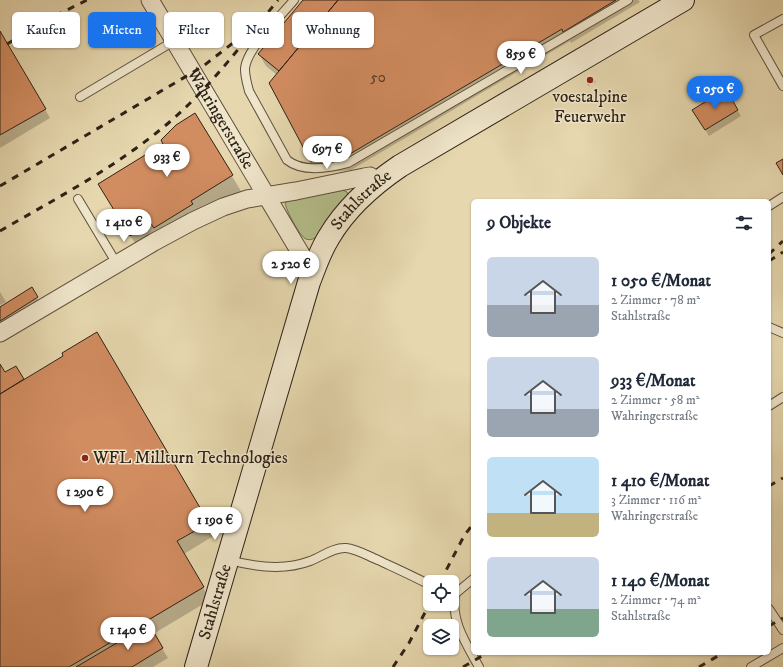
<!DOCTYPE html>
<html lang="de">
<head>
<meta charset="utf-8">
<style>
  :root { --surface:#fff; --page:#f2f2f3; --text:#1f2937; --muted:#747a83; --accent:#1a73e8 }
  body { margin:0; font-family:"IM FELL DW Pica",serif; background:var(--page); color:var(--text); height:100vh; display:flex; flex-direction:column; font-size:15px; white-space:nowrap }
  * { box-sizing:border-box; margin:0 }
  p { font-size:13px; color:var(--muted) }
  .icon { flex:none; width:22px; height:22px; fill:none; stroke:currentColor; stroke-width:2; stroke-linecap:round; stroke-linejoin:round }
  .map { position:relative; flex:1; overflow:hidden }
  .sheet { position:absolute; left:471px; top:199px; width:300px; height:456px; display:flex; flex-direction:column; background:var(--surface); border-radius:6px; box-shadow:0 1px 3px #0004 }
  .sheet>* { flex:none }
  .banner { position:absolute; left:12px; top:12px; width:380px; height:36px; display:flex; gap:8px }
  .controls { position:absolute; left:423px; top:575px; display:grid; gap:8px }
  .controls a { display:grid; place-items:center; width:36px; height:36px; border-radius:6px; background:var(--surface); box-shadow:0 1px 3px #0004; font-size:20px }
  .price { position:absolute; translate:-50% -34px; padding:0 9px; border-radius:14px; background:#fff; color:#222; font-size:13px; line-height:26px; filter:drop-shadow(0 1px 2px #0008) }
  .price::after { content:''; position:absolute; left:50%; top:24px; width:12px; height:9px; margin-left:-6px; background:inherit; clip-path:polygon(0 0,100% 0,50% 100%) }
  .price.active { background:var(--accent); color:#fff }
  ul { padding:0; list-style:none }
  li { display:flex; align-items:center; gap:12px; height:100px; padding:0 16px }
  li span { display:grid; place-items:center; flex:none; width:112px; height:80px; border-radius:6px; color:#555 }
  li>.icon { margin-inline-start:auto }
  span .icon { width:48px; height:48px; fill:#fffc; stroke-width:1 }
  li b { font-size:17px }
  h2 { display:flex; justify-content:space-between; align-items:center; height:48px; padding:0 16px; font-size:17px }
  .tag { padding:0 14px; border-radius:6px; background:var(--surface); box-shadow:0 1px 3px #0004; font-size:14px; line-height:36px }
  .tag.active { background:var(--accent); color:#fff }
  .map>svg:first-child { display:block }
  .green { fill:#b4be8a; stroke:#717051 }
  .shadow { fill:#0003 }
  .building { fill:#d18c60; stroke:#2e2318 }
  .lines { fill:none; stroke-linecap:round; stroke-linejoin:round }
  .lane-casing { stroke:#5c503e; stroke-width:10 }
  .street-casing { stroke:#5c503e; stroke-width:19 }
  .secondary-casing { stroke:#2e2318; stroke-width:24 }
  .lane { stroke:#efe5ca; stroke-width:8 }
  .street { stroke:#efe5ca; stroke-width:17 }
  .secondary { stroke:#efe5ca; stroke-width:22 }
  .rail { stroke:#2e2318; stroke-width:3; stroke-dasharray:7 7; stroke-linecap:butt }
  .poi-dot { fill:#8f2418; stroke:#efe5ca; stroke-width:1.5 }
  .labels { text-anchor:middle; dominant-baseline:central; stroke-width:3; stroke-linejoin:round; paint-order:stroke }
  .number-label { font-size:15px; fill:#573d2a }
  .poi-label { font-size:17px; fill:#2e2318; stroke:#efe5ca }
  .street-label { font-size:17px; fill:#2e2318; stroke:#efe5ca }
</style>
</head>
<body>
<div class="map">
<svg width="783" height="667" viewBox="0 0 783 667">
  <rect width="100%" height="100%" fill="#e6d7ae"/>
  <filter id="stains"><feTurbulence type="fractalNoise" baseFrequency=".005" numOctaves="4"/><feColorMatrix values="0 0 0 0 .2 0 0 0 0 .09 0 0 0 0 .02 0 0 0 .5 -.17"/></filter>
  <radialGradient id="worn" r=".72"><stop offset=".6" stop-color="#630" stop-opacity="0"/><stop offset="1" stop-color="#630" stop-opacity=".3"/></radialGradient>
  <path class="green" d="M343,190L347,192L348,196L318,236C315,238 311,241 306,239C300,237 286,210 285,203L289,200Z"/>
  <path class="shadow" d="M304,0H638L640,2L571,43L570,41L351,170L319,173L312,161L277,75L266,66L259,54Z
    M0,33L50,118L0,148Z
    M593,77L596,82L588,86L586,81Z
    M725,90L741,116L709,136L693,110Z
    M164,144L232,176L242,193L141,253L109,201Z
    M31,289L41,304L0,329V308Z
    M0,292L6,302L0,305Z
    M97,334L215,535L184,554L210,600L153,634L168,658L153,667H0V366L5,374L16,367L23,381L65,356Z"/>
  <path class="building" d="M303,0H338L279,71L258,54Z
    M338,0H616L563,32L562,29L343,158L311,162L269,83Z
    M0,31L46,109L0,135Z
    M726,89L738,110L705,130L692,110Z
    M195,113L233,175L191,201L193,204L154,228L151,224L130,236L98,184L163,144L161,140L176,125Z
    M783,159V175L776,163Z
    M32,287L38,297L0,321V307Z
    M97,332L209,523L177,541L204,587L69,667H0V394L63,356L62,353Z
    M0,364L5,372L16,366L24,379L0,394Z
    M149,624L163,648L132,667H76Z"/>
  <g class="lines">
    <g class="lane-casing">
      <path id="lane" d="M294,0C281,16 246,49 245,69C245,77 247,83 249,91L287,160C303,173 330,168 348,163L628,0
        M783,19L754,35L783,86
        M80,97L174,41
        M78,199L117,264
        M769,206L783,197
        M769,327L783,333
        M769,406L783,397
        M229,560C255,567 284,571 310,561C321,557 334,547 346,548C357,549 368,556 378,560C395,568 413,576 430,585
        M473,579L455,594C451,622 466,643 479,667
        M769,609L783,630
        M751,667L783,648"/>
    </g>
    <g class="street-casing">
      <g id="street">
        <path id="s1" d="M150,0L304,259L316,265"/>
        <path d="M0,333L154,242L193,221L223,207L247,199L296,191L364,177L370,176L378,181"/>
      </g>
    </g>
    <g class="secondary-casing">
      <g id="secondary">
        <path id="s2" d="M196,667L309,282C315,267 320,251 329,237C346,208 372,185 400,166L683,0"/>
      </g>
    </g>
    <use href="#lane" class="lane"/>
    <use href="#street" class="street"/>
    <use href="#secondary" class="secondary"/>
    <path class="rail" d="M7,44L53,17L87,0
      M0,186L202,67L233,43L254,21
      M0,231C57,198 116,167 166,125C209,89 243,43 278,0
      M769,254L783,241
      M769,261L783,252
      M769,486L783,478
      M440,582L464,536L473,524
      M769,626L783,618
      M393,667L409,643L430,603
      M463,667L487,653
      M699,667L723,653"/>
  </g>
  <g class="poi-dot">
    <circle cx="590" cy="80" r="4"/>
    <circle cx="85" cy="458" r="4"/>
  </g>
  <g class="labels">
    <g class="number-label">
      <text x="378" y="77">50</text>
    </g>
    <g class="poi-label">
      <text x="590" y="97">voestalpine<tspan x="590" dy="20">Feuerwehr</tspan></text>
      <text x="93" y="458" text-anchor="start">WFL Millturn Technologies</text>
    </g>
    <g class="street-label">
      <text stroke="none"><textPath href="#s1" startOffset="138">Wahringerstraße</textPath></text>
      <text stroke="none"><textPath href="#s2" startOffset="500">Stahlstraße</textPath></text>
      <text stroke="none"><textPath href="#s2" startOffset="68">Stahlstraße</textPath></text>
    </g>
  </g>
  <rect width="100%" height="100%" filter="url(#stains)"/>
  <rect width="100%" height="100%" fill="url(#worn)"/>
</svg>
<div class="controls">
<a><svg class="icon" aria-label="locate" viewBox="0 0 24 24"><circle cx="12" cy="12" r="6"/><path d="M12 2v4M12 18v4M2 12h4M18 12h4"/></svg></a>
<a><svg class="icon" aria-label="layers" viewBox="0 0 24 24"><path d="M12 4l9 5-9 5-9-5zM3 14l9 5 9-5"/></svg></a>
</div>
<b class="price" style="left:521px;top:75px">859 €</b>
<b class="price active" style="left:715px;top:110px">1 050 €</b>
<b class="price" style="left:327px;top:170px">697 €</b>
<b class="price" style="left:167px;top:178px">933 €</b>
<b class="price" style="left:124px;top:243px">1 410 €</b>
<b class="price" style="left:291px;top:285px">2 520 €</b>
<b class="price" style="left:85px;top:513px">1 290 €</b>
<b class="price" style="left:215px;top:541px">1 190 €</b>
<b class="price" style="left:128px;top:651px">1 140 €</b>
<div class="banner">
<a class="tag">Kaufen</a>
<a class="tag active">Mieten</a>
<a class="tag">Filter</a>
<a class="tag">Neu</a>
<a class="tag">Wohnung</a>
</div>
<section class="sheet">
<h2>9 Objekte<svg class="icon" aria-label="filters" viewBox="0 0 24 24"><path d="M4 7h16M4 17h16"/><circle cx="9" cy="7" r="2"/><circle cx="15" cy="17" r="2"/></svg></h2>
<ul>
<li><span style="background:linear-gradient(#c9d6e8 60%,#9aa5b1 0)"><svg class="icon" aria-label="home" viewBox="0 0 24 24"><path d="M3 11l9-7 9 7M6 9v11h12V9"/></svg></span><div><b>1 050 €/Monat</b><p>2 Zimmer · 78 m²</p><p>Stahlstraße</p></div></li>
<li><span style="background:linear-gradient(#c9d6e8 65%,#9aa5b1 0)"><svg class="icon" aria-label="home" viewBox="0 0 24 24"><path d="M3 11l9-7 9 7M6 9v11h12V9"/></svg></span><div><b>933 €/Monat</b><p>2 Zimmer · 58 m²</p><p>Wahringerstraße</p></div></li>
<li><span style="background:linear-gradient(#bfe0f5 70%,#c2b280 0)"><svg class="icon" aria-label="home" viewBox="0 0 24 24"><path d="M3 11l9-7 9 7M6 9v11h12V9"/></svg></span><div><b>1 410 €/Monat</b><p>3 Zimmer · 116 m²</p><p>Wahringerstraße</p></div></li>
<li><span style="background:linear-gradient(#c9d6e8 65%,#7fa58c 0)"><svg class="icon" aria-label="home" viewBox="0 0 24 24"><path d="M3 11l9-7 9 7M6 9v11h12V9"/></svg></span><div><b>1 140 €/Monat</b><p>2 Zimmer · 74 m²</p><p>Stahlstraße</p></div></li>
</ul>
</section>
</div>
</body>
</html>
